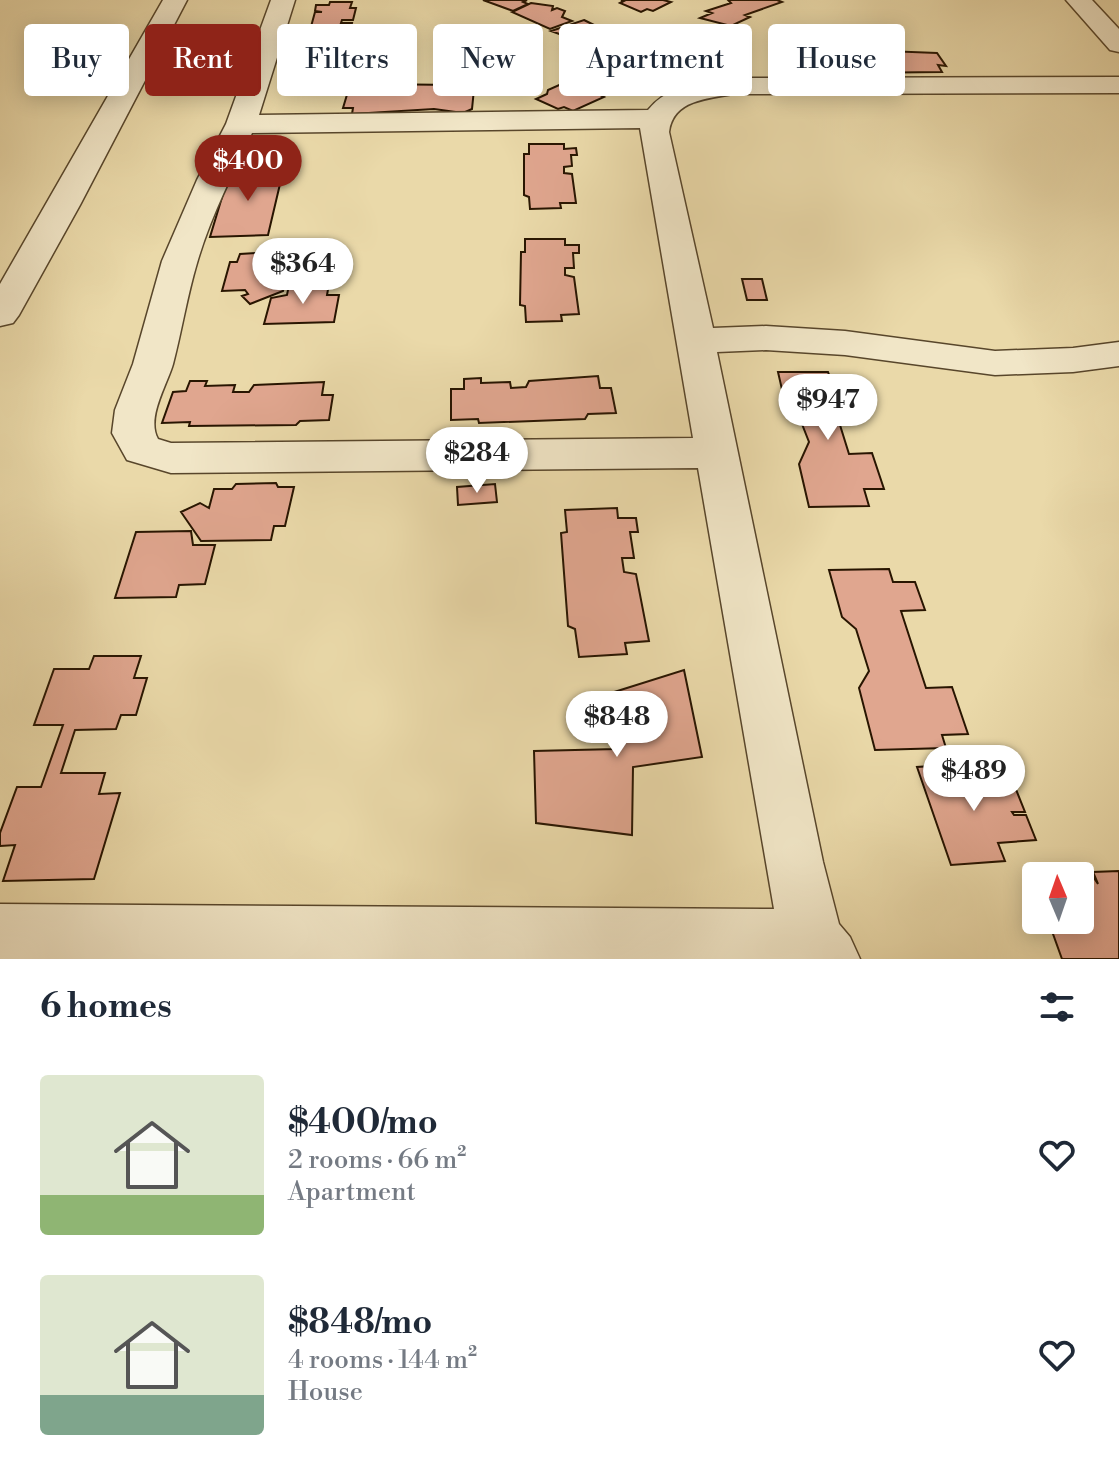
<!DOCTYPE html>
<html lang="en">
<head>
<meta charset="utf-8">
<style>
  :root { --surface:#fff; --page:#f2f2f3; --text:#1f2937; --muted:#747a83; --accent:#8f2418 }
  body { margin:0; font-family:"Libre Bodoni",serif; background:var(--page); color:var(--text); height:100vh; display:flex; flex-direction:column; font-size:30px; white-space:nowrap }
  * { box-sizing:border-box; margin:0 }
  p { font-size:26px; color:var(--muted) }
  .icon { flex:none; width:44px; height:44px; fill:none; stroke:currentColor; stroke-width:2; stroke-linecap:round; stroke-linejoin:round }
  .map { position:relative; height:959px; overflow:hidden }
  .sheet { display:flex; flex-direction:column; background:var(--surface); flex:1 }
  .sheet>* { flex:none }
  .banner { position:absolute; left:24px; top:24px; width:1072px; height:72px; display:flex; gap:16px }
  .needle { width:52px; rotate:358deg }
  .tools { position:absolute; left:1022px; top:862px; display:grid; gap:16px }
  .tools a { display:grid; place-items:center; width:72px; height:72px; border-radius:8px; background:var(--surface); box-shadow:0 4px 20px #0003; font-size:40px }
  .price { position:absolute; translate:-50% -68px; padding:0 18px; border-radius:28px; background:#fff; color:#222; font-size:26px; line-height:52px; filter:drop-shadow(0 2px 4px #0008) }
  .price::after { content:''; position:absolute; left:50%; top:48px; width:24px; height:18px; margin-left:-12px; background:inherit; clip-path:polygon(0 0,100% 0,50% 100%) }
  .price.current { background:var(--accent); color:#fff }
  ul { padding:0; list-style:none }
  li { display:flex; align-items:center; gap:24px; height:200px; padding:0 40px }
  li span { display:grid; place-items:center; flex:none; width:224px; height:160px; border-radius:8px; color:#555 }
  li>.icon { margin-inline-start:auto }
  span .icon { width:96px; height:96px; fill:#fffc; stroke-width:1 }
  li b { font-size:34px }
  h2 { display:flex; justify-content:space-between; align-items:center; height:96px; padding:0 40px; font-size:34px }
  .chip { padding:0 28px; border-radius:8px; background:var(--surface); box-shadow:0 4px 20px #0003; font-size:28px; line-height:72px }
  .chip.current { background:var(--accent); color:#fff }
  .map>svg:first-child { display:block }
  .building { fill:#e0a68f; stroke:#281501; stroke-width:2 }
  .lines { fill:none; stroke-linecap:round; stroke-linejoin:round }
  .minor-casing { stroke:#58462b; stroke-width:3 }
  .minor { fill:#f1e6c7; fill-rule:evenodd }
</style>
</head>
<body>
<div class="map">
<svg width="1119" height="959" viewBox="0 0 1119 959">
  <rect width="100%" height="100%" fill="#ead9a9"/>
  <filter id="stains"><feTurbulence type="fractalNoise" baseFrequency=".0025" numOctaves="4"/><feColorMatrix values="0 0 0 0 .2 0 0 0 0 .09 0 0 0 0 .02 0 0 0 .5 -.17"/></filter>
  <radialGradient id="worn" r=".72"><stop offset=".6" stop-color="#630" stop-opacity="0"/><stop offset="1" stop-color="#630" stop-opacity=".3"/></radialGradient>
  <path class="building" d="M483,0H527L523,2L528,4L513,11Z
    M621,0H663L671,2L653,11L647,9L641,12L620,3L624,1Z
    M777,0L782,2L745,15L750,17L731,26L700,18L712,13L706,11L731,3L728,0Z
    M330,2H352L350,8H356L353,20H342L341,23H352L349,37H343L341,44L302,41L304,35L309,34L315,12H322L315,11L316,5H329Z
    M531,3L553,6L552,10L557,8L565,11L562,17L572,21L550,29L512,12Z
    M584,20L594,25L609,28L603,31L606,33L584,43L551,31Z
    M315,45H340L338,53H342L334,84L330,85L328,93H294L296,89H285L287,84H292L294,75H301L303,70L296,69L301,49L314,48Z
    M849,51L881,52L880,55L890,54L887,51L937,53L946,66L938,65L942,72L850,73L843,65L837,67L832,54H851Z
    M611,64L633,72L628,74L636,78L610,89L616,90L603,93L600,95L604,97L573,111L564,107L558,109L536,99L547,94L548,90L568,81L572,83L581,79L577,78Z
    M373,84L454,85L474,89L472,109L463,113L434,109L352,114L353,108H343L349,88H372Z
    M529,144H564V149L576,148L577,155H571L572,166L564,167V173L572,174L576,203H560L561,208L530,209L529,197L524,195V154H529Z
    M284,167L268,235L210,237L229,174H241L243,168Z
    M525,239H565V245H579V253H573L574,268H565V275L574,277L579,314L561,315L562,321L526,322L525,306L520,305L521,252H525Z
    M275,252L273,259H290L283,291L250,304L242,296L248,294L245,290L222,291L230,262H237L240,254Z
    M742,279H762L767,300H747Z
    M329,284L327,295H339L334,322L264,324L271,298L287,295L289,285Z
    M778,372H828L832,383H847L855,409H835L849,454L872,453L884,489H864L869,506L809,507L799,464L809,442L800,419L786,407Z
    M598,376L600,388H611L616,413L588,414L585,419L479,423L478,419L451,420V389H464V379L481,378V383L510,382L511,388L526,387L529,381Z
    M190,381H207L205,386L235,385L233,392H249L254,385L324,382L322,395H333L329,420L300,421L296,425L189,426L190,422L162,423L173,392L186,391Z
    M276,483L278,487H294L285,526H274L271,540L201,541L181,512L200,503L209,508L214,489H232L236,484Z
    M495,484L497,502L458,505L457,487Z
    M617,508L618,518H636L638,532H630L634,558H622L624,572L636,574L649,641L625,643L627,654L579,657L575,629L568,626L561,533L567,532L565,510Z
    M191,531L193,545H215L205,584L179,585L176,597L115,598L136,532Z
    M889,569L893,582H915L925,610L901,611L926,688L952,687L968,734L942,735L946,748L875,750L859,688L869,671L856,629L842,617L829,570Z
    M94,656H141L134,678H147L136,715H121L116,729L75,730L61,773H105L99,794L120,793L94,879L3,881L15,845L0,846V833L17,787H41L63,725H34L54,669H89Z
    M684,670L702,757L633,767L632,835L536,823L534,751L616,749L611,693Z
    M981,763L990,784L1013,782L1025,812H1012L1014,815H1026L1036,840L998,843L1005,861L951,865L917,767Z
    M1119,871V959H1062L1048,920H1080V876L1057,874L1090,872L1098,884L1093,872Z"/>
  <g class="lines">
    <g class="minor-casing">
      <path id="minor" d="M163,0H187L80,205L19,315L13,323L0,326V284Z
        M271,0H295L259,115L648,110C669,84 701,83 733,78L1119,77V93L733,94C706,99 673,100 669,132L713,328L766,326L845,331L995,351L1073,348L1119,342V366L1073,372L995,375L845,355L766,350L717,352L823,862L839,924L850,937L860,959H0V904L774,909L698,468L171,473L127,460L112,433L115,410L133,364L162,261L197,180L226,124ZM640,128L693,438L171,443L158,439C146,418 167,385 173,364C182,330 187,296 197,263C210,218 232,175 252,133Z
        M1066,0H1092L1119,29V52L1110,50Z"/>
    </g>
    <use href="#minor" class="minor"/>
  </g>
  <rect width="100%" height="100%" filter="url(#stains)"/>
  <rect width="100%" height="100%" fill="url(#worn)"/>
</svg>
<div class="tools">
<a><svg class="needle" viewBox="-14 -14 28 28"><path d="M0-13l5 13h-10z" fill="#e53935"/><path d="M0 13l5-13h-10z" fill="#747a83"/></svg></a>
</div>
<b class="price current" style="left:248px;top:203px">$400</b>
<b class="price" style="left:303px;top:306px">$364</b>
<b class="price" style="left:828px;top:442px">$947</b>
<b class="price" style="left:477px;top:495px">$284</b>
<b class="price" style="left:617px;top:759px">$848</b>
<b class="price" style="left:974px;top:813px">$489</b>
<div class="banner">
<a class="chip">Buy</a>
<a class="chip current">Rent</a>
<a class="chip">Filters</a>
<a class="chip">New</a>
<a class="chip">Apartment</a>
<a class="chip">House</a>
</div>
</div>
<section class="sheet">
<h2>6 homes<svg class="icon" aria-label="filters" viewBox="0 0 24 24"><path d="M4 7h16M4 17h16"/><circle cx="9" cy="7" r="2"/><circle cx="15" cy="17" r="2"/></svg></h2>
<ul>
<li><span style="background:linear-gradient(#dfe7d0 75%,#8fb573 0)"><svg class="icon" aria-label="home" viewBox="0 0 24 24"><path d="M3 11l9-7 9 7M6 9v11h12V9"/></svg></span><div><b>$400/mo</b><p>2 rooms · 66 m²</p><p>Apartment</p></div><svg class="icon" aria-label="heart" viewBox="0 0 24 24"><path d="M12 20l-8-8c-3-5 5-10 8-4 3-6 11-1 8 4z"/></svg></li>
<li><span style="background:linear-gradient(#dfe7d0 75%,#7fa58c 0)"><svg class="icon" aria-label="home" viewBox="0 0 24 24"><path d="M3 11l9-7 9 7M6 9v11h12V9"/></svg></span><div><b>$848/mo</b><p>4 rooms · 144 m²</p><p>House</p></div><svg class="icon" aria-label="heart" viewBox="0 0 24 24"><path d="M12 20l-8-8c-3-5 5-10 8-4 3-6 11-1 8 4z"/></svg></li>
</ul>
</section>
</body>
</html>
